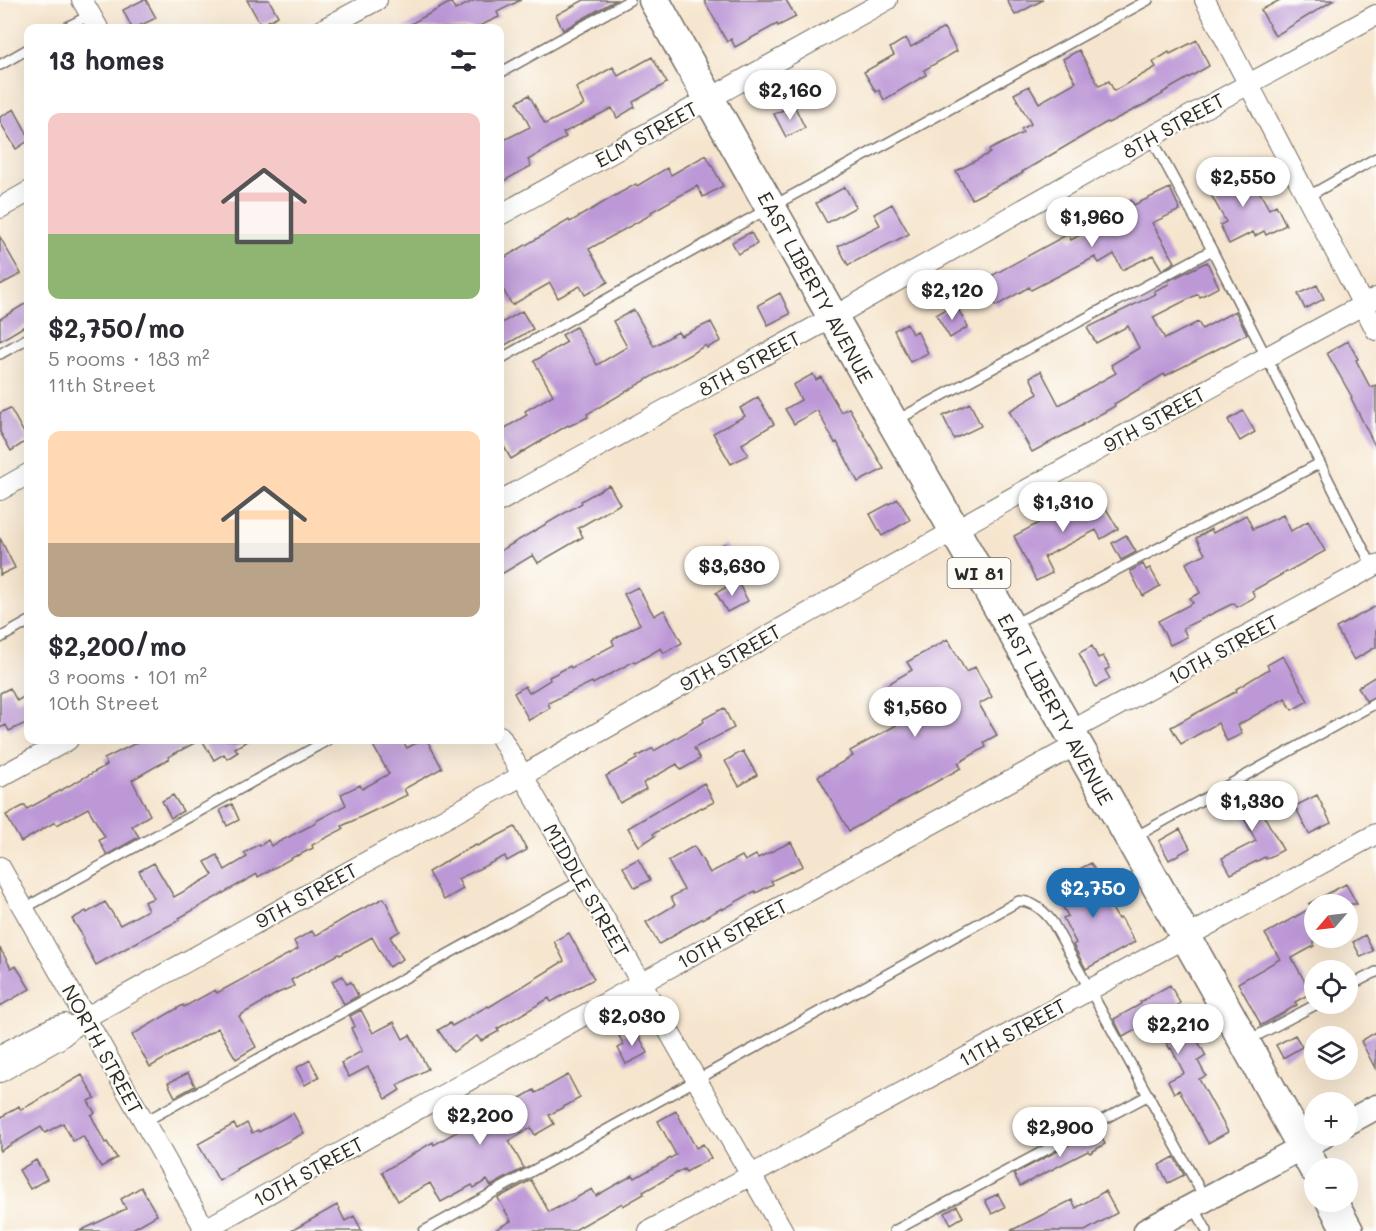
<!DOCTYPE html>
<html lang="en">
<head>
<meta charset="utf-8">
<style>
  :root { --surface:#fff; --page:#f2f2f3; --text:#2b2b33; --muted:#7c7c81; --accent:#1f6fb2 }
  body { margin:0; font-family:Mali,sans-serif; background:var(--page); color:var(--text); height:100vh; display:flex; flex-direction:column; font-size:22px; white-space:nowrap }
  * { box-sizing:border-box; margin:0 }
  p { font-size:20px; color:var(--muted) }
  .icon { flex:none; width:33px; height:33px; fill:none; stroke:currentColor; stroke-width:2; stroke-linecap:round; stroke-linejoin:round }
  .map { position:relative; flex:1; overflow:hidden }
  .drawer { position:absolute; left:24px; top:24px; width:480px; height:720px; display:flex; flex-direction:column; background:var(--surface); border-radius:12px; box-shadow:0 6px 24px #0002 }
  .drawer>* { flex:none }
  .needle { width:39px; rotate:242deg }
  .tools { position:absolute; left:1304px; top:894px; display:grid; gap:12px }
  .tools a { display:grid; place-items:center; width:54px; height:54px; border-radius:50%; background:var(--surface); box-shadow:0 6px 24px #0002; font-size:30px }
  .price { position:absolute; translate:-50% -51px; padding:0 14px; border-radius:21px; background:#fff; color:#222; font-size:20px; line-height:39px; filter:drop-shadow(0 2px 3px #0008) }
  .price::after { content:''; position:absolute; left:50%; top:36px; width:18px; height:14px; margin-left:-9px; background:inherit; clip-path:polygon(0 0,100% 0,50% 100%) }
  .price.on { background:var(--accent); color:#fff }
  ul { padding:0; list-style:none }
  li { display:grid; align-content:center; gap:12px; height:318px; padding:0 24px }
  li span { display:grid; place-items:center; height:186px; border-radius:12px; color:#555 }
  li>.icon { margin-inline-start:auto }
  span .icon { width:108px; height:108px; fill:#fffc; stroke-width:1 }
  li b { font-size:26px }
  h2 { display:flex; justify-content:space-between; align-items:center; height:72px; padding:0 24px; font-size:26px }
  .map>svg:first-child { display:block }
  .building { fill:#bd98d7 }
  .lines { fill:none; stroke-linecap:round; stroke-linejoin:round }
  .service-casing { stroke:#726c64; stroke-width:12 }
  .minor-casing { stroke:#726c64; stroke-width:22 }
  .tertiary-casing { stroke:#726c64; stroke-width:27 }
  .primary-casing { stroke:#726c64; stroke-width:33 }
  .service { stroke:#fff; stroke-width:9 }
  .minor { stroke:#fff; stroke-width:20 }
  .tertiary { stroke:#fff; stroke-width:24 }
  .primary { stroke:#fff; stroke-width:30 }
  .labels { text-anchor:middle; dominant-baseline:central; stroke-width:4.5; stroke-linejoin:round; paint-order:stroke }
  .shield { fill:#fdfcf7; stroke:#6a6a68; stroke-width:1.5 }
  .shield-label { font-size:18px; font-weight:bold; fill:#2b2b2b }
  .street-label { font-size:20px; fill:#2b2b2b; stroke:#fdfcf7 }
</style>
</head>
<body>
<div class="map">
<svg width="1376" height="1231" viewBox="0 0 1376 1231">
  <rect width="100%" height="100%" fill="#fdfcf7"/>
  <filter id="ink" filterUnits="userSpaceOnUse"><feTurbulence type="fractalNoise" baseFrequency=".0167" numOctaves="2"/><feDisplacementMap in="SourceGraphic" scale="12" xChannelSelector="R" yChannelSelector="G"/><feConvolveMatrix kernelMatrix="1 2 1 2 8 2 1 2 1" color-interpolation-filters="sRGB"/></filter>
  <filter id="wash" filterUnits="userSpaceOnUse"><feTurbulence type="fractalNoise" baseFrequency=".008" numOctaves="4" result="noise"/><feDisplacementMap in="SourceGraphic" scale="24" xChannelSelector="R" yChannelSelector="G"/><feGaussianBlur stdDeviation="1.35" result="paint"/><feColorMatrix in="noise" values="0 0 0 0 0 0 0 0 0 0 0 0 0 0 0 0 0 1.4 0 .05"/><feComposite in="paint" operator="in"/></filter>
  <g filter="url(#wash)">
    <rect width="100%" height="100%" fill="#f6e5ce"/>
    <g id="blocks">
      <path class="building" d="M143,0H146L156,18L135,28H132L123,10Z
        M247,0H269L278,16L261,25Z
        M475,0H521L497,12L499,17L475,28H403L451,2L455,10Z
        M584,0H616L563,30L556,15Z
        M704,0H786L796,17L778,26L777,24L735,47L731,39L727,42Z
        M1007,0H1043L1015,15Z
        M1280,0H1334L1275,36L1261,10Z
        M944,28L957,51L924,70L926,75L884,100L879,90L876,92L864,72L894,55L890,48L906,38L911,47Z
        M1197,40L1209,66L1162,93L1163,94L1145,104L1108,123L1107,122L1022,172L1023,173L972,199L956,171L990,153L989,150L1023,133L1021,129L1031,124L1014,94L1029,86L1039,103L1076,82L1063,59L1079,50L1099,86L1109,81L1114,91L1156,67L1153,62L1169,52L1170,54Z
        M652,57L667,83L633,102L635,107L617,118L612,108L563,133L566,137L528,160L531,166L500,183V142L530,127L517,102L529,95L545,124L584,105L576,88L613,67L618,76Z
        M794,105L805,128L786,137L774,114Z
        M14,109L28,135V141L16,149L0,122V117Z
        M706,155L723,186L703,197L697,186L651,212L652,214L589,249L608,282L585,295L580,286L558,298L550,283L512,305L500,284V260L569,220L570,222L618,194L636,184L637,186L667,168L671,175Z
        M1247,170L1269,209L1276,205L1286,225L1266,235L1264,231L1255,236L1253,232L1229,244L1220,225L1226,222L1205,184L1223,174L1227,181Z
        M845,187L856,207L827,223L816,203Z
        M1170,188L1180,210L1152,223L1175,262L1162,270L1153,255L1122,270L1114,254L1099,263L1095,257L1031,290L1029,287L996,306L982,281L1068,234L1071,240L1118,214L1115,209L1131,200L1134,205Z
        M892,204L909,234L848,265L838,246L880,225L874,214Z
        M751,232L757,244L738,254L732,242Z
        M0,237L21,274L0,285Z
        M1207,262L1219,287L1200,297L1198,294L1153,317L1165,339L1198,322L1202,329L1235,311L1247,334L1165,376L1164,374L1114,404L1115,406L1083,424V425L1032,452L1009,411L1038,394L1030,377L1041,371L1059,405L1116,373L1111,365L1139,348L1128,326L1096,343L1087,328L1156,294L1154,291L1169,284L1168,281Z
        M1317,285L1324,299L1305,309L1298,294Z
        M780,293L790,314L768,325L758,305Z
        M28,302V324L0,341V319Z
        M955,304L968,327L950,338L936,315Z
        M634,310L654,346L678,332L681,336L711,322L721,341L707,348L706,345L587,414L588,417L569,426L568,425L511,459L500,440V431L527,415L525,411L553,395L534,361L567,342L562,335L576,327L597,365L627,347L613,321Z
        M522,311L533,329L500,348V324Z
        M907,324L912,334L917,331L928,353L910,362L894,330Z
        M1348,341L1358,359L1356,360L1370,387L1376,385V448L1351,398L1352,397L1327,353Z
        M813,374L816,380L821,377L841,412L849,408L884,469L858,482L837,442L835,443L817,410L794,424L785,409L801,400L793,385Z
        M758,397L774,424L742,444L748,455L731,464L713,433L745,416L740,408Z
        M970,403L981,426L954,439L943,416Z
        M10,408L28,440L11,451L0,432V413Z
        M1243,411L1255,432L1240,441L1228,420Z
        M609,485L620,504L578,528L583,537L538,563L533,555L500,575V551L582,503L581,501Z
        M1098,495L1118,529L1101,539L1096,530L1044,557L1052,573L1036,581L1014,536L1067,508L1070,512Z
        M898,499L910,520L882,536L870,514Z
        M1246,515L1253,529L1283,515L1291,531L1308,521L1325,551L1252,591L1255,597L1237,607L1234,603L1183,628L1187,637L1170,645L1158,621L1193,603L1190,598L1200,593L1186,563L1205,554L1196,538L1211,529L1213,533Z
        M1126,535L1136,552L1121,560L1112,543Z
        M0,538L15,568L0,575Z
        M724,544L737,570L726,576L712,551Z
        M1143,564L1146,570L1150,568L1160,586L1143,596L1130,571Z
        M737,581L748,601L727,612L716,593Z
        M638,587L654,616L664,610L682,643L664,653L661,648L635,663L634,661L593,684L592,682L548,703L550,708L529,720L514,693L525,686L529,693L550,680L549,677L555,674L570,666L571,668L614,645L612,640L640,624L624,594Z
        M1376,606V647L1354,660L1336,628Z
        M948,639L966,672L975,667L992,697L979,704L997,735L984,742L986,747L958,763L961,768L849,831L818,776L853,756L850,751L902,722L883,687L912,670L907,662Z
        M1092,646L1098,658L1103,656L1110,668L1105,670L1110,679L1096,687L1079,653Z
        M1283,656L1308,701L1292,710L1285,698L1238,725L1242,734L1227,741L1218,723L1181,744L1171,727L1237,691L1236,689L1269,669L1267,665Z
        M1376,676V696L1366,701L1358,687Z
        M10,688L17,701L28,694V722L9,731L6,725L0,728V693Z
        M724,708L734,728L694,748L700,759L681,770L677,764L643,783L646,789L620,803L606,776L637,759L636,757L653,748L654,751L704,722L703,719Z
        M142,740H200L168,757L169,759L132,780L150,815L132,826L139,837L107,855L99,840L105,837L88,808L57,825L55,822L21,842L6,815L25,805L27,809L107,765L104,759Z
        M202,740H249L235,748L238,752L227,759L224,754L214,760Z
        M370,740H402L407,748L422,740H427L442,768L404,789L407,795L342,826L343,829L312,845L313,848L297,856V855L258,877L257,874L179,918L180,920L148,936L96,965L82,939L84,938L72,919L86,911L87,913L105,902L120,925L148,910L144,902L154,898L139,871L154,863L174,897L213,875L205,862L217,855L225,870L247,857L244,853L259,844L260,846L268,840L271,846L316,823V821L346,805L341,794L360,785L362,789L389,774Z
        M743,751L757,775L739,786L725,761Z
        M704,783L714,802L702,808L701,807L653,834L655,836L639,846L628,828Z
        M1252,784L1260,798L1256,801L1283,850L1266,859L1265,857L1231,874L1222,858L1256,841L1239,809L1235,811L1228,797Z
        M173,795L183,811L171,818L162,801Z
        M1317,795L1331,823L1309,834L1295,806Z
        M232,804L239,820L227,826L220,810Z
        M515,827L527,850L507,861L505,856L458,879L463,889L444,900L428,872L458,854L476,845L477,846Z
        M1180,829L1190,848L1169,860L1159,841Z
        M791,842L803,866L771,881L773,884L756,893L755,891L722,910V908L674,934L675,935L659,944L646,922L675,905L671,897L684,890L668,861L694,846L710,873L742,856L745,861L756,855L758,858Z
        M638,859L650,880L635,888L623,867Z
        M1091,863L1100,879L1097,881L1118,919L1121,918L1135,942L1086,969L1073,945L1076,943L1063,918L1068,916L1057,897L1077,886L1070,874Z
        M1346,884L1357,904H1308Z
        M384,898L400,931L390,937L403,959L389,967L372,937L340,955L339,954L291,980L294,986L278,993L239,1016L256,1047L236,1059L218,1028L150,1067L132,1035L183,1005L184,1007L215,990L217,993L298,949L294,941L312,931L315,936L352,914Z
        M1314,906V946L1292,958L1311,993L1295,1002L1297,1005L1260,1026V1023L1238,983L1280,959L1265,934Z
        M569,933L594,979L551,1002L549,998L497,1029L499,1031L481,1041L477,1036L453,1052L438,1030L450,1023L452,1026L488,1006L489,1007L564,961L554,941Z
        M1365,935L1373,951L1361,957L1353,942Z
        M0,948L11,968L16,966L30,989L0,1006Z
        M343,976L347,984L351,982L358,996L344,1004L332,981Z
        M1170,985L1180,1003L1178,1005L1206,1056L1198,1061L1206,1076L1199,1079L1228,1132L1208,1143L1179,1090L1174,1093L1168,1081L1184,1073L1171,1048L1170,1049L1153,1020L1123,1037L1114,1019L1141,1004L1140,1002Z
        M361,1010L373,1033L394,1022L403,1039L410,1035L428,1069L397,1085L400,1090L386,1099L368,1067L349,1077L341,1063L362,1051L351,1028L355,1026L350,1016Z
        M635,1029L648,1053L626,1064L618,1048L624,1045L619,1036Z
        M1376,1032V1070L1361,1041Z
        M1295,1035L1302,1047L1283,1058L1276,1045Z
        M310,1060L319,1077L305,1085L296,1068Z
        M188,1073L195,1086L175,1097L168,1083Z
        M82,1075L95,1098L88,1101L95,1113L91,1115L105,1143L107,1142L117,1158L101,1167L83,1136L73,1141L63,1123L45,1133L41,1127L0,1151V1118L19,1106L21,1110Z
        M568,1075L580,1098L549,1115L554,1124L535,1135L531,1128L509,1141L524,1168L491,1186L487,1180L474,1188L472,1185L441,1202L430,1183L398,1201L382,1172L433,1142L434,1145L482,1117L481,1115L500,1104L503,1108L534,1090L536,1093Z
        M676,1111L696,1148L703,1144L711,1158L686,1172L684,1169L643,1192L644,1194L623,1206L622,1203L573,1231H493L511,1221L498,1198L531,1180L549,1212L558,1207V1208L592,1189L596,1196L633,1175L635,1178L676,1155L658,1121Z
        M293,1113L304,1133L236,1169L237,1170L219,1181L198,1144L234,1124L237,1129L247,1123L252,1133L258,1130L259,1132Z
        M1097,1130L1105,1144L1090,1153L1088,1151L1020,1186L1014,1174Z
        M1174,1157L1184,1175L1168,1183L1159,1165Z
        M36,1160L47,1179L30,1189L19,1170Z
        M141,1187L157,1215L129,1231H80L126,1209L121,1199Z
        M1105,1191L1117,1213L1085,1231H1010L1072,1200L1076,1208Z
        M998,1194L1005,1207L992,1214L985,1200Z
        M337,1205L345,1221L354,1216L362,1231H291Z
        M957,1206L963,1217L951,1224L945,1213Z"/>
    </g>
  </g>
  <g filter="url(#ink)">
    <use href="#blocks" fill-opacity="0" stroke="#726c64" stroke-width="1.5"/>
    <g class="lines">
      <g class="service-casing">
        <path id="service" d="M65,28L90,15
          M0,65L28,49
          M500,73L630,0
          M1151,137L1212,250L1373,568
          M1307,197L1376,158
          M0,354L28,338
          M500,359L771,207L1148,0
          M897,420L1212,250
          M1012,625L1320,463
          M0,638L28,622
          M1135,837L1376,703
          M23,909L328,740
          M1347,987L1376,972
          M1247,1041L1317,1004
          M144,1122L582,880
          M1194,1207L1207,1231
          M424,1231L1019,901C1034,901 1045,912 1053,923L1204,1197
          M894,1231L1149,1095"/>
      </g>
      <g class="minor-casing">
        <path id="minor" d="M82,0L98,28
          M1205,0L1376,330
          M325,28L377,0
          M0,208L28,192
          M500,215L887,0
          M0,490L28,474
          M500,501L833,317L1151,137L1376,15
          M1069,732L1376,565
          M500,736L783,1231
          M0,777L68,740
          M0,867L206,1231
          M0,1055L52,1028L65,1024
          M0,1072L59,1039L85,1018C232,936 380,856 527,773C809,613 1090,451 1376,298
          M202,1231L641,983L1076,745
          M649,1231L1186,937L1376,834"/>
      </g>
      <g class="tertiary-casing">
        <path id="tertiary" d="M1347,1123L1376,1107
          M1146,1231L1323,1136"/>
      </g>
      <g class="primary-casing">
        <path id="primary" d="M654,0C871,391 1100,776 1314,1168
          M1332,1202L1348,1231"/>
      </g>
      <use href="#service" class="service"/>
      <use href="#minor" class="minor"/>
      <use href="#tertiary" class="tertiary"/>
      <use href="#primary" class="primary"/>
    </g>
  </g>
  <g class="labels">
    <rect class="shield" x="947.5" y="558" width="63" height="30" rx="4.5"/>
    <g class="shield-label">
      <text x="979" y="573">WI 81</text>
    </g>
    <g class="street-label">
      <text transform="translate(1173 125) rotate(-29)">8TH STREET</text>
      <text transform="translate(646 134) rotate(-29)">ELM STREET</text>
      <text transform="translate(816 287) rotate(61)">EAST LIBERTY AVENUE</text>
      <text transform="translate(749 363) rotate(-29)">8TH STREET</text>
      <text transform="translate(1154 419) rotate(-29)">9TH STREET</text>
      <text transform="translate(1223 649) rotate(-29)">10TH STREET</text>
      <text transform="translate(730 657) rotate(-30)">9TH STREET</text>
      <text transform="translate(1056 709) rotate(61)">EAST LIBERTY AVENUE</text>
      <text transform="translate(587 890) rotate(60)">MIDDLE STREET</text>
      <text transform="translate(306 895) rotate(-29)">9TH STREET</text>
      <text transform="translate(732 933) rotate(-29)">10TH STREET</text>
      <text transform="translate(1012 1032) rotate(-29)">11TH STREET</text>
      <text transform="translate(103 1049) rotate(61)">NORTH STREET</text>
      <text transform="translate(308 1171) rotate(-29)">10TH STREET</text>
    </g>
  </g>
</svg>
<div class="tools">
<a><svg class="needle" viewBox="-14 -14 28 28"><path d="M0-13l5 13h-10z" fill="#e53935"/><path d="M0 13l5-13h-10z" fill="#7c7c81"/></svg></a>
<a><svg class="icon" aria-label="locate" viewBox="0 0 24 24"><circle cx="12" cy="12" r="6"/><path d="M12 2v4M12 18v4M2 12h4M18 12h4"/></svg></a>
<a><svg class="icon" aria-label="layers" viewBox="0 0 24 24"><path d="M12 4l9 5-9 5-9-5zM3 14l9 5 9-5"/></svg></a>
<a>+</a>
<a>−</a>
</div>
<b class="price" style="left:790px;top:121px">$2,160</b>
<b class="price" style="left:1243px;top:208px">$2,550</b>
<b class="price" style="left:1092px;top:248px">$1,960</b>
<b class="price" style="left:952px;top:321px">$2,120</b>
<b class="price" style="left:1063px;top:533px">$1,310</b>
<b class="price" style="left:732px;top:597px">$3,630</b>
<b class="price" style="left:915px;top:738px">$1,560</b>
<b class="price" style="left:1252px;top:832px">$1,330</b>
<b class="price on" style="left:1093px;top:919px">$2,750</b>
<b class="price" style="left:632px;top:1047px">$2,030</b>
<b class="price" style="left:1178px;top:1055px">$2,210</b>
<b class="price" style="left:480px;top:1146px">$2,200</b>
<b class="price" style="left:1060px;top:1158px">$2,900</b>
<section class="drawer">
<h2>13 homes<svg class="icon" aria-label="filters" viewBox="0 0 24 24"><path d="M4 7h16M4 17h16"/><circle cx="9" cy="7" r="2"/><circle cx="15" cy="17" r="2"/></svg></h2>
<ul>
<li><span style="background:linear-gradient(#f6c9c9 65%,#8fb573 0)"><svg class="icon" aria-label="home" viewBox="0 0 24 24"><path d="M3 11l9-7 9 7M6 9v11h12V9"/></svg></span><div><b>$2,750/mo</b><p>5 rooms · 183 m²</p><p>11th Street</p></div></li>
<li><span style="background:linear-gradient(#ffd9b3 60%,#b9a48a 0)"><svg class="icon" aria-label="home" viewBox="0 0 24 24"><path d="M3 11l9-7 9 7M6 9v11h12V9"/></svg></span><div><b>$2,200/mo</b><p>3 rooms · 101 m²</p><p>10th Street</p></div></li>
</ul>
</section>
</div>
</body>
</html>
